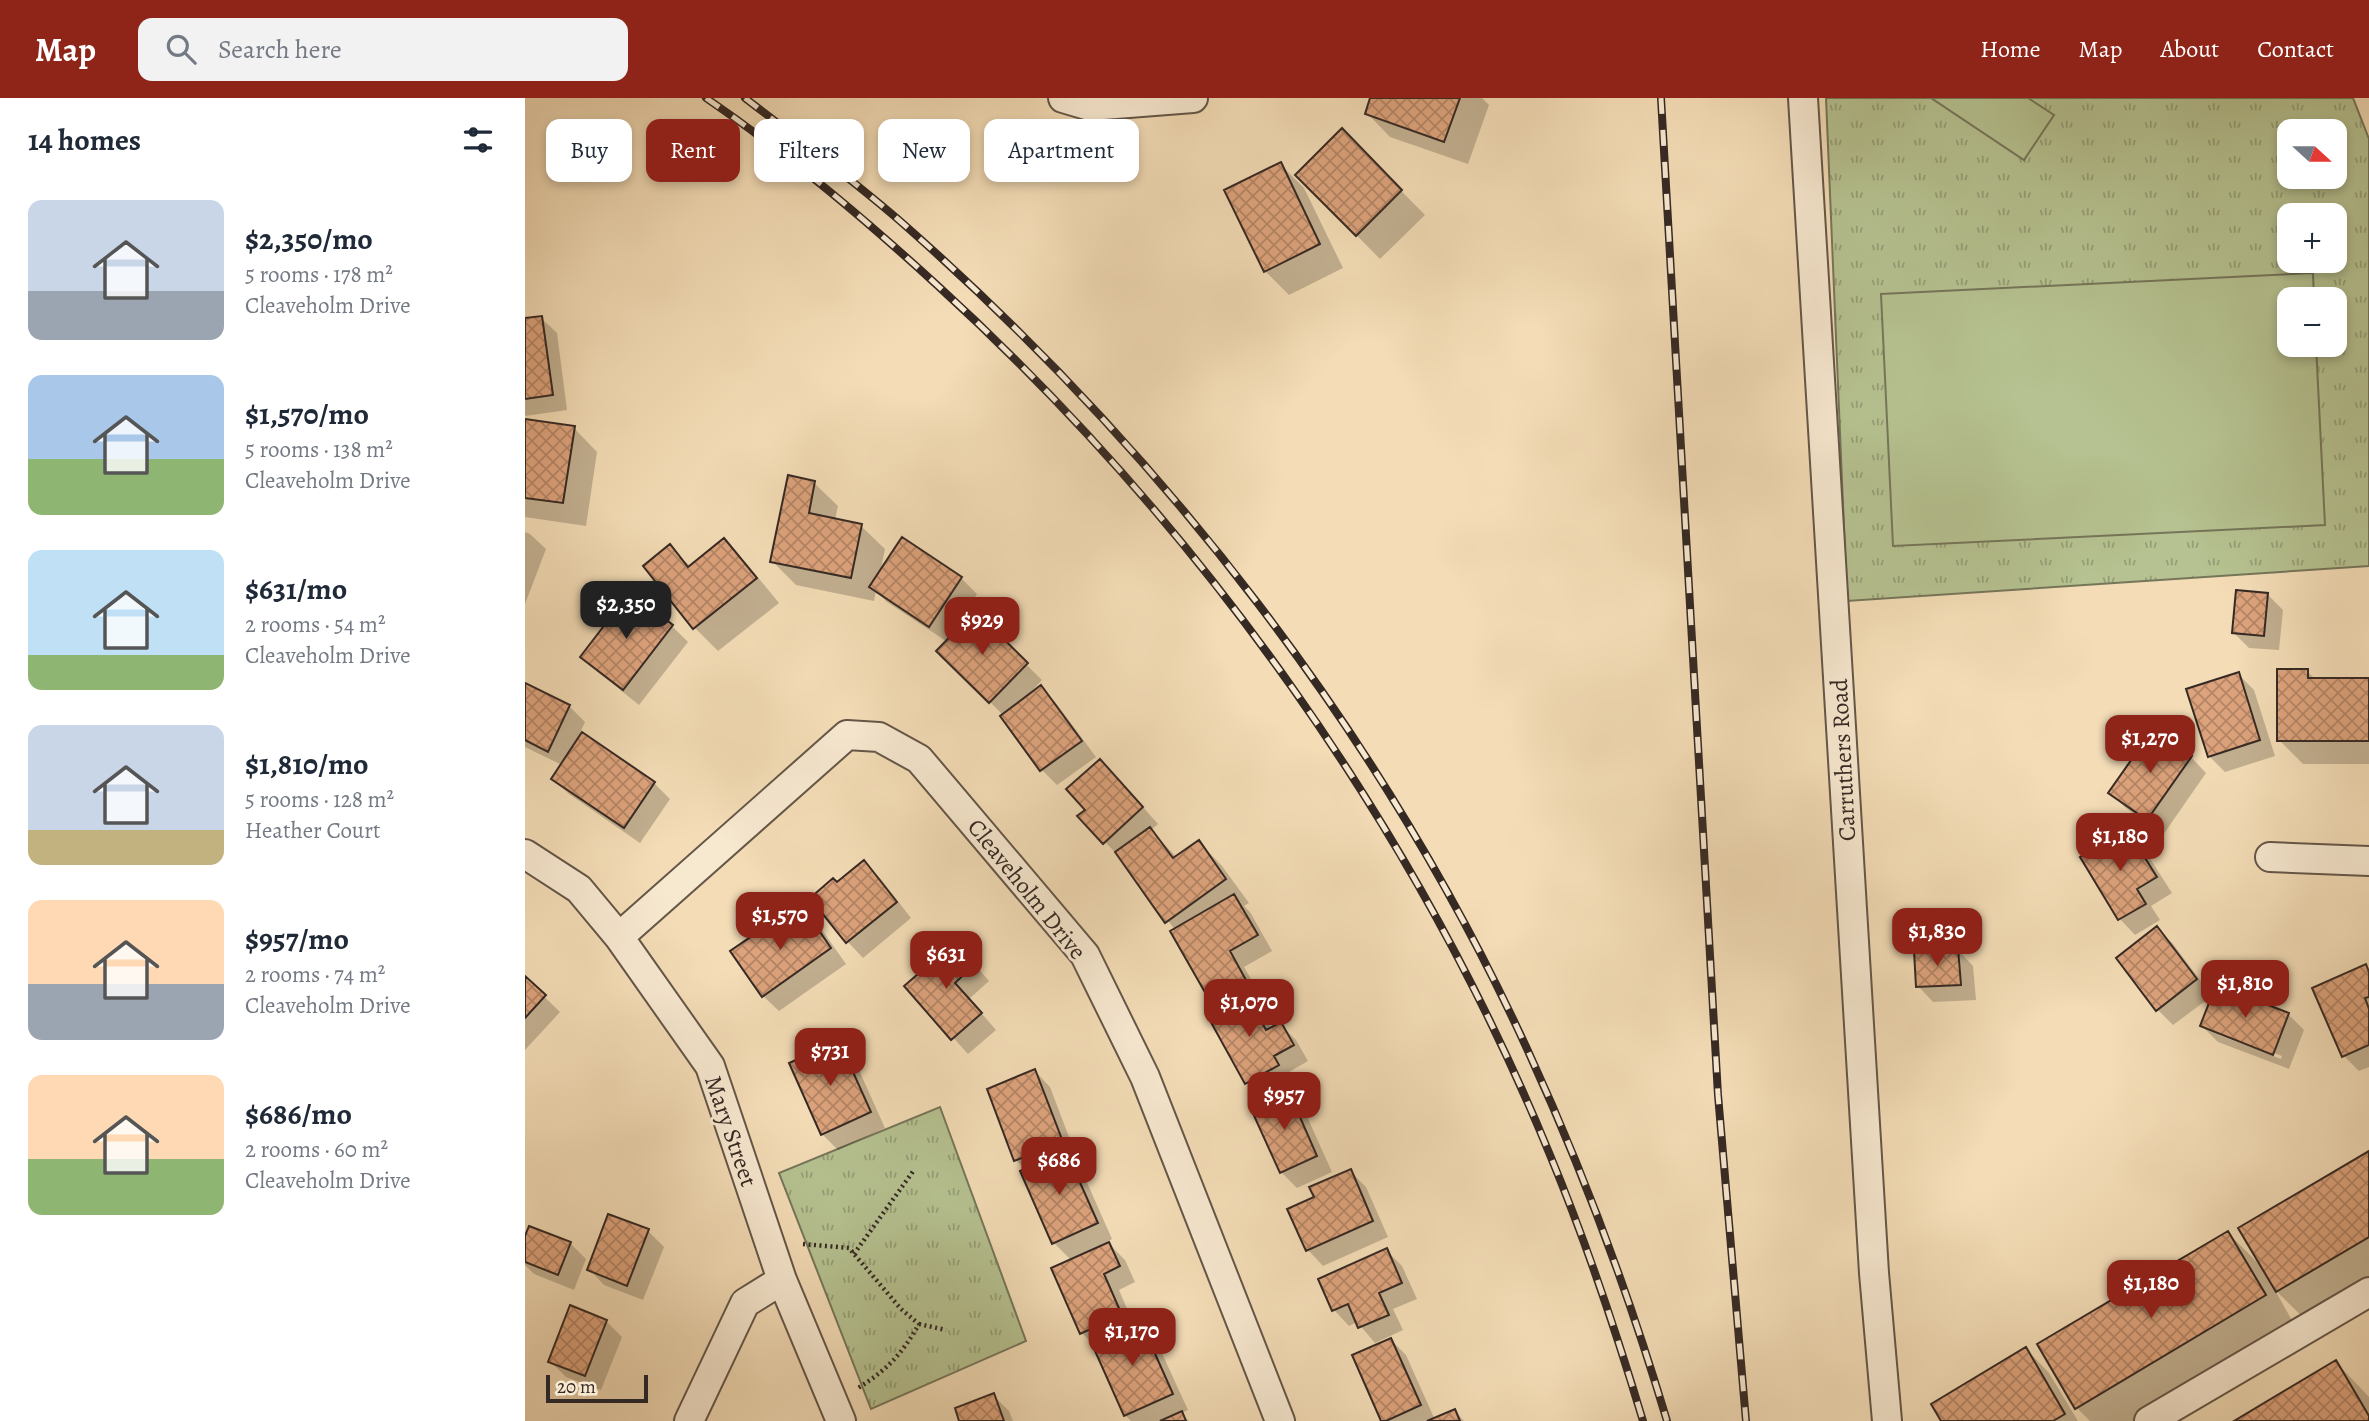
<!DOCTYPE html>
<html lang="en">
<head>
<meta charset="utf-8">
<style>
  :root { --surface:#fff; --page:#f2f2f3; --text:#1f2937; --muted:#747a83; --accent:#8f2418 }
  body { margin:0; font-family:Alegreya,serif; background:var(--page); color:var(--text); height:100vh; display:flex; flex-direction:column; font-size:26px; white-space:nowrap }
  * { box-sizing:border-box; margin:0 }
  p { font-size:23px; color:var(--muted) }
  .icon { flex:none; width:38px; height:38px; fill:none; stroke:currentColor; stroke-width:2; stroke-linecap:round; stroke-linejoin:round }
  .map { position:relative; flex:1; overflow:hidden }
  .side { display:flex; flex-direction:column; background:var(--surface); width:525px }
  .side>* { flex:none }
  .top-card { position:absolute; left:21px; top:21px; width:665px; height:63px; display:flex; gap:14px }
  .needle { width:46px; rotate:111deg }
  .buttons { position:absolute; left:1752px; top:21px; display:grid; gap:14px }
  .buttons a { display:grid; place-items:center; width:70px; height:70px; border-radius:14px; background:var(--surface); box-shadow:0 4px 10px #0003; font-size:35px }
  .scale { position:absolute; left:21px; bottom:18px; width:102px; box-sizing:border-box; padding-left:7px; border:4px solid #352924; border-top:0; font-size:19px; line-height:24px; white-space:nowrap; color:#352924; -webkit-text-stroke:5px #f7e8d0; paint-order:stroke }
  .price { position:absolute; translate:-50% -60px; padding:0 16px; border-radius:14px; background:var(--accent); color:#fff; font-size:23px; line-height:46px; filter:drop-shadow(0 2px 4px #0008) }
  .price::after { content:''; position:absolute; left:50%; top:42px; width:21px; height:16px; margin-left:-10px; background:inherit; clip-path:polygon(0 0,100% 0,50% 100%) }
  .price.current { background:#222; color:#fff }
  ul { padding:0; list-style:none }
  li { display:flex; align-items:center; gap:21px; height:175px; padding:0 28px }
  li span { display:grid; place-items:center; flex:none; width:196px; height:140px; border-radius:14px; color:#555 }
  li>.icon { margin-inline-start:auto }
  span .icon { width:84px; height:84px; fill:#fffc; stroke-width:1 }
  li b { font-size:30px }
  h2 { display:flex; justify-content:space-between; align-items:center; height:84px; padding:0 28px; font-size:30px }
  .chip { padding:0 24px; border-radius:14px; background:var(--surface); box-shadow:0 4px 10px #0003; font-size:24px; line-height:63px }
  .chip.current { background:var(--accent); color:#fff }
  header { display:flex; align-items:center; gap:42px; box-sizing:border-box; height:98px; padding:0 35px; background:var(--accent); color:#fff }
  header strong { font-size:33px }
  nav { display:flex; gap:38px; margin-inline-start:auto; font-size:24px }
  .search { width:490px; height:63px; background:var(--page); display:flex; align-items:center; gap:18px; box-sizing:border-box; padding:0 24px; border-radius:14px; color:var(--muted); font-size:26px }
  main { display:flex; flex:1; min-height:0 }
  .map>svg:first-child { display:block }
  .park { fill:url(#park-tufts); stroke:#76765a; stroke-width:2; fill-rule:evenodd }
  .garden { fill:#b6c291; stroke:#76765a; stroke-width:2 }
  .shadow { fill:#0003; fill-rule:evenodd }
  .building { fill:url(#building-cross-hatch); stroke:#352924; stroke-width:2 }
  .lines { fill:none; stroke-linecap:round; stroke-linejoin:round }
  .minor-casing { stroke:#645648; stroke-width:32 }
  .path { stroke:#352924; stroke-width:4.5; stroke-dasharray:2 3.5; stroke-linecap:butt }
  .minor { stroke:#f7e8d0; stroke-width:28 }
  .rail-casing { stroke:#352924; stroke-width:8 }
  .rail { stroke:#f7e8d0; stroke-width:5; stroke-dasharray:16; stroke-linecap:butt }
  .labels { text-anchor:middle; dominant-baseline:central; stroke-width:6; stroke-linejoin:round; paint-order:stroke }
  .street-label { font-size:24px; fill:#352924; stroke:#f7e8d0 }
</style>
</head>
<body>
<header>
<strong>Map</strong>
<div class="search"><svg class="icon" aria-label="search" viewBox="0 0 24 24"><circle cx="10" cy="10" r="6"/><path d="M15 15l6 6"/></svg>Search here</div>
<nav><a>Home</a><a>Map</a><a>About</a><a>Contact</a></nav>
</header>
<main>
<section class="side">
<h2>14 homes<svg class="icon" aria-label="filters" viewBox="0 0 24 24"><path d="M4 7h16M4 17h16"/><circle cx="9" cy="7" r="2"/><circle cx="15" cy="17" r="2"/></svg></h2>
<ul>
<li><span style="background:linear-gradient(#c9d6e8 65%,#9aa5b1 0)"><svg class="icon" aria-label="home" viewBox="0 0 24 24"><path d="M3 11l9-7 9 7M6 9v11h12V9"/></svg></span><div><b>$2,350/mo</b><p>5 rooms · 178 m²</p><p>Cleaveholm Drive</p></div></li>
<li><span style="background:linear-gradient(#a9c7e8 60%,#8fb573 0)"><svg class="icon" aria-label="home" viewBox="0 0 24 24"><path d="M3 11l9-7 9 7M6 9v11h12V9"/></svg></span><div><b>$1,570/mo</b><p>5 rooms · 138 m²</p><p>Cleaveholm Drive</p></div></li>
<li><span style="background:linear-gradient(#bfe0f5 75%,#8fb573 0)"><svg class="icon" aria-label="home" viewBox="0 0 24 24"><path d="M3 11l9-7 9 7M6 9v11h12V9"/></svg></span><div><b>$631/mo</b><p>2 rooms · 54 m²</p><p>Cleaveholm Drive</p></div></li>
<li><span style="background:linear-gradient(#c9d6e8 75%,#c2b280 0)"><svg class="icon" aria-label="home" viewBox="0 0 24 24"><path d="M3 11l9-7 9 7M6 9v11h12V9"/></svg></span><div><b>$1,810/mo</b><p>5 rooms · 128 m²</p><p>Heather Court</p></div></li>
<li><span style="background:linear-gradient(#ffd9b3 60%,#9aa5b1 0)"><svg class="icon" aria-label="home" viewBox="0 0 24 24"><path d="M3 11l9-7 9 7M6 9v11h12V9"/></svg></span><div><b>$957/mo</b><p>2 rooms · 74 m²</p><p>Cleaveholm Drive</p></div></li>
<li><span style="background:linear-gradient(#ffd9b3 60%,#8fb573 0)"><svg class="icon" aria-label="home" viewBox="0 0 24 24"><path d="M3 11l9-7 9 7M6 9v11h12V9"/></svg></span><div><b>$686/mo</b><p>2 rooms · 60 m²</p><p>Cleaveholm Drive</p></div></li>
</ul>
</section>
<div class="map">
<svg width="1844" height="1323" viewBox="0 0 1844 1323">
  <defs>
    <pattern id="park-tufts" width="24" height="20" patternUnits="userSpaceOnUse" patternTransform="scale(1.75)"><rect width="24" height="20" fill="#b6c291"/><path d="M3 7l-1-3M5 7V3M7 7l1-3M15 17l-1-3M17 17v-4M19 17l1-3" fill="none" stroke="#959e76"/></pattern>
    <pattern id="building-cross-hatch" width="8" height="8" patternUnits="userSpaceOnUse" patternTransform="scale(1.75)"><rect width="8" height="8" fill="#dda37c"/><path d="M0 0l8 8M0 8l8-8" fill="none" stroke="#b48565"/></pattern>
  </defs>
  <rect width="100%" height="100%" fill="#f3dcb6"/>
  <filter id="stains"><feTurbulence type="fractalNoise" baseFrequency=".00286" numOctaves="4"/><feColorMatrix values="0 0 0 0 .2 0 0 0 0 .09 0 0 0 0 .02 0 0 0 .5 -.17"/></filter>
  <radialGradient id="worn" r=".72"><stop offset=".6" stop-color="#630" stop-opacity="0"/><stop offset="1" stop-color="#630" stop-opacity=".3"/></radialGradient>
  <path class="park" d="M1301,0H1828L1844,41V468L1322,503ZM1764,33H1810V79H1764ZM1764,117H1810V163H1764ZM1764,201H1810V247H1764Z
    M415,1009L501,1243L346,1311L254,1075Z"/>
  <path class="garden" d="M1406,0H1503L1529,17L1499,62Z
    M1788,175L1789,201H1764V247H1791L1800,427L1368,448L1356,196Z"/>
  <path class="shadow" d="M847,0H957L964,7L943,66L865,39L842,15Z
    M817,33L900,117L855,161L772,77Z
    M756,67L779,90L818,170L764,197L740,173Z
    M16,220L32,235L42,312L0,318V222Z
    M0,323L49,330L72,354L61,428L0,419Z
    M289,385L313,408L310,422L336,428L360,451L355,476L377,442L436,480L452,496L421,543L362,504L351,493L349,503L271,487L247,463Z
    M0,434L5,436L21,451L0,506Z
    M199,442L222,466L254,505L193,553L170,530L120,468L144,448L166,469Z
    M106,496L147,528L163,544L114,607L73,574L57,559Z
    M1742,496L1758,512L1754,552L1724,550L1709,535Z
    M450,516L517,582L504,596L505,597L516,589L531,605L571,659L532,687L517,672L478,617L414,553Z
    M1782,573L1790,581H1844V666H1778L1754,642Z
    M1713,576L1729,592L1750,658L1700,674L1684,658Z
    M0,587L44,608L60,624L52,641L129,685L145,701L115,745L44,696L28,681L37,667L0,649Z
    M1666,659L1681,675L1638,737L1601,710L1585,695Z
    M591,679L633,726L626,732L652,760L674,744L697,768L724,805L719,808L725,814L747,853L719,869L737,900L728,905L737,915L746,931L755,926L771,942L783,963L764,974L769,983L738,1001L722,985L697,913L687,904L650,832L596,760L555,719Z
    M1601,732L1617,748L1647,795L1626,808L1635,822L1610,837L1595,821L1557,759Z
    M339,765L355,780L386,820L338,860L323,844L287,800L312,786Z
    M279,814L295,829L321,866L254,913L238,898L249,826L255,831Z
    M1632,830L1648,846L1687,898L1648,927L1633,912L1593,860Z
    M1433,852L1448,868L1451,902L1408,904L1393,888Z
    M446,862L464,883L444,901L471,932L443,956L382,889Z
    M1840,868L1844,872V969L1834,973L1819,958Z
    M0,880L35,914L0,952Z
    M1763,916L1779,932L1764,971L1693,944L1677,928ZM1694,934L1757,958L1756,961L1694,937Z
    M314,945L329,961L360,1030L313,1052L297,1036Z
    M510,973L525,989L552,1060L547,1062L556,1071L587,1141L582,1144L600,1162L610,1184L594,1192L609,1227L614,1224L630,1240L663,1312L656,1315L664,1323H606L600,1317L570,1248L557,1235L528,1171L547,1163L529,1145L501,1072L491,1062Z
    M763,996L779,1012L807,1074L772,1090L756,1074Z
    M1844,1055V1188L1783,1224L1750,1192L1770,1228L1611,1323H1565L1551,1309L1703,1135L1736,1168Z
    M825,1073L841,1089L863,1139L798,1168L783,1152Z
    M123,1133L139,1149L118,1202L79,1187L64,1171Z
    M0,1143L45,1145L61,1161L49,1192L9,1176L0,1167Z
    M861,1152L877,1168L892,1201L868,1211L878,1232L850,1245L832,1224L824,1228L809,1212Z
    M81,1223L97,1239L76,1292L41,1279L25,1263Z
    M866,1242L881,1257L910,1322L930,1313L939,1323H858Z
    M1501,1251L1524,1275L1553,1323H1418Z
    M1811,1264L1844,1299V1323H1712Z
    M468,1297L484,1313L488,1323H436Z"/>
  <path class="building" d="M845,0H935L919,44L840,16Z
    M817,30L877,92L831,138L770,77Z
    M756,64L795,146L739,174L699,92Z
    M17,218L28,297L0,301V220Z
    M0,321L50,328L38,405L0,400Z
    M263,377L290,383L284,415L337,426L326,480L245,464Z
    M377,439L437,479L404,529L344,489Z
    M199,440L232,480L168,531L118,468L145,446L163,469Z
    M1711,492L1743,495L1739,538L1707,535Z
    M105,494L148,527L98,592L55,559Z
    M450,513L503,565L464,605L411,553Z
    M1752,571H1783V580H1844V643H1752Z
    M1714,574L1735,642L1683,659L1661,591Z
    M0,585L45,607L23,654L0,642Z
    M516,587L557,643L515,673L475,618Z
    M1628,631L1667,658L1622,722L1583,695Z
    M57,634L130,684L99,730L26,681Z
    M575,661L618,709L578,746L552,718L560,712L541,691Z
    M625,729L648,760L674,742L701,781L640,825L590,754Z
    M1601,730L1632,779L1612,791L1621,806L1593,822L1555,759Z
    M339,762L372,804L321,845L285,800L308,780L312,784Z
    M709,796L733,837L705,853L722,884L686,905L645,833Z
    M280,812L306,850L237,899L205,853L249,823L253,830Z
    M1632,828L1672,881L1631,913L1591,860Z
    M430,844L450,866L430,885L457,915L426,942L379,888Z
    M1433,850L1436,887L1391,889L1389,853Z
    M1841,866L1844,874V899L1840,900L1844,911V947L1817,959L1787,890Z
    M0,878L21,897L0,920Z
    M1691,887L1764,915L1748,957L1675,928Z
    M722,897L741,932L756,924L769,947L749,958L754,967L720,986L683,919Z
    M314,943L346,1014L296,1037L264,965Z
    M510,971L538,1044L489,1063L462,991Z
    M764,994L792,1058L755,1075L726,1011Z
    M541,1053L573,1125L527,1146L495,1073Z
    M1844,1053V1139L1751,1194L1713,1130Z
    M826,1071L848,1123L781,1153L762,1111L789,1099L784,1089Z
    M83,1116L124,1131L102,1188L62,1172Z
    M4,1128L46,1144L33,1177L0,1164V1138Z
    M1703,1133L1741,1197L1550,1311L1512,1246Z
    M584,1144L595,1168L579,1176L597,1217L555,1236L526,1170Z
    M862,1150L877,1185L854,1195L864,1217L833,1230L823,1206L807,1213L793,1181Z
    M45,1207L82,1222L60,1278L23,1264Z
    M615,1222L648,1296L599,1318L566,1244Z
    M866,1240L896,1307L861,1323H856L827,1257Z
    M1501,1249L1540,1316L1528,1323H1416L1406,1306Z
    M1811,1262L1844,1318V1323H1709Z
    M469,1295L479,1323H434L430,1310Z
    M930,1311L935,1323H902Z
    M657,1313L661,1323H635Z"/>
  <g class="lines">
    <g class="minor-casing">
      <path id="minor" d="M538,0L565,8L668,0
        M1278,0L1349,1175L1362,1323
        M0,756L54,791L94,839L185,968L257,1182L316,1323
        M1745,759L1844,763
        M94,839L322,637L354,639L394,661L560,857L620,979L755,1323
        M164,1323L220,1205L257,1182
        M1624,1323L1844,1194"/>
    </g>
    <path class="path" d="M278,1146L324,1150L376,1211L394,1226C377,1256 362,1272 333,1290
      M329,1156L389,1072
      M394,1226L421,1232"/>
    <use href="#minor" class="minor"/>
    <g class="rail-casing">
      <path id="rail" d="M181,0C263,56 340,121 413,188C675,427 890,728 1025,1057C1061,1144 1091,1233 1118,1323
        M220,0C272,40 325,80 375,123C636,352 858,636 1003,953C1058,1073 1104,1196 1142,1323
        M1136,0L1193,997L1221,1323"/>
    </g>
    <use href="#rail" class="rail"/>
  </g>
  <g class="labels">
    <g class="street-label">
      <text transform="translate(1318 662) rotate(-93)">Carruthers Road</text>
      <text transform="translate(502 791) rotate(51)">Cleaveholm Drive</text>
      <text transform="translate(206 1033) rotate(71)">Mary Street</text>
    </g>
  </g>
  <rect width="100%" height="100%" filter="url(#stains)"/>
  <rect width="100%" height="100%" fill="url(#worn)"/>
</svg>
<div class="buttons">
<a><svg class="needle" viewBox="-14 -14 28 28"><path d="M0-13l5 13h-10z" fill="#e53935"/><path d="M0 13l5-13h-10z" fill="#747a83"/></svg></a>
<a>+</a>
<a>−</a>
</div>
<div class="scale">20 m</div>
<b class="price current" style="left:101px;top:543px">$2,350</b>
<b class="price" style="left:457px;top:559px">$929</b>
<b class="price" style="left:1625px;top:677px">$1,270</b>
<b class="price" style="left:1595px;top:775px">$1,180</b>
<b class="price" style="left:255px;top:854px">$1,570</b>
<b class="price" style="left:1412px;top:870px">$1,830</b>
<b class="price" style="left:421px;top:893px">$631</b>
<b class="price" style="left:1720px;top:922px">$1,810</b>
<b class="price" style="left:724px;top:941px">$1,070</b>
<b class="price" style="left:305px;top:990px">$731</b>
<b class="price" style="left:759px;top:1034px">$957</b>
<b class="price" style="left:534px;top:1099px">$686</b>
<b class="price" style="left:1626px;top:1222px">$1,180</b>
<b class="price" style="left:607px;top:1270px">$1,170</b>
<div class="top-card">
<a class="chip">Buy</a>
<a class="chip current">Rent</a>
<a class="chip">Filters</a>
<a class="chip">New</a>
<a class="chip">Apartment</a>
</div>
</div>
</main>
</body>
</html>
